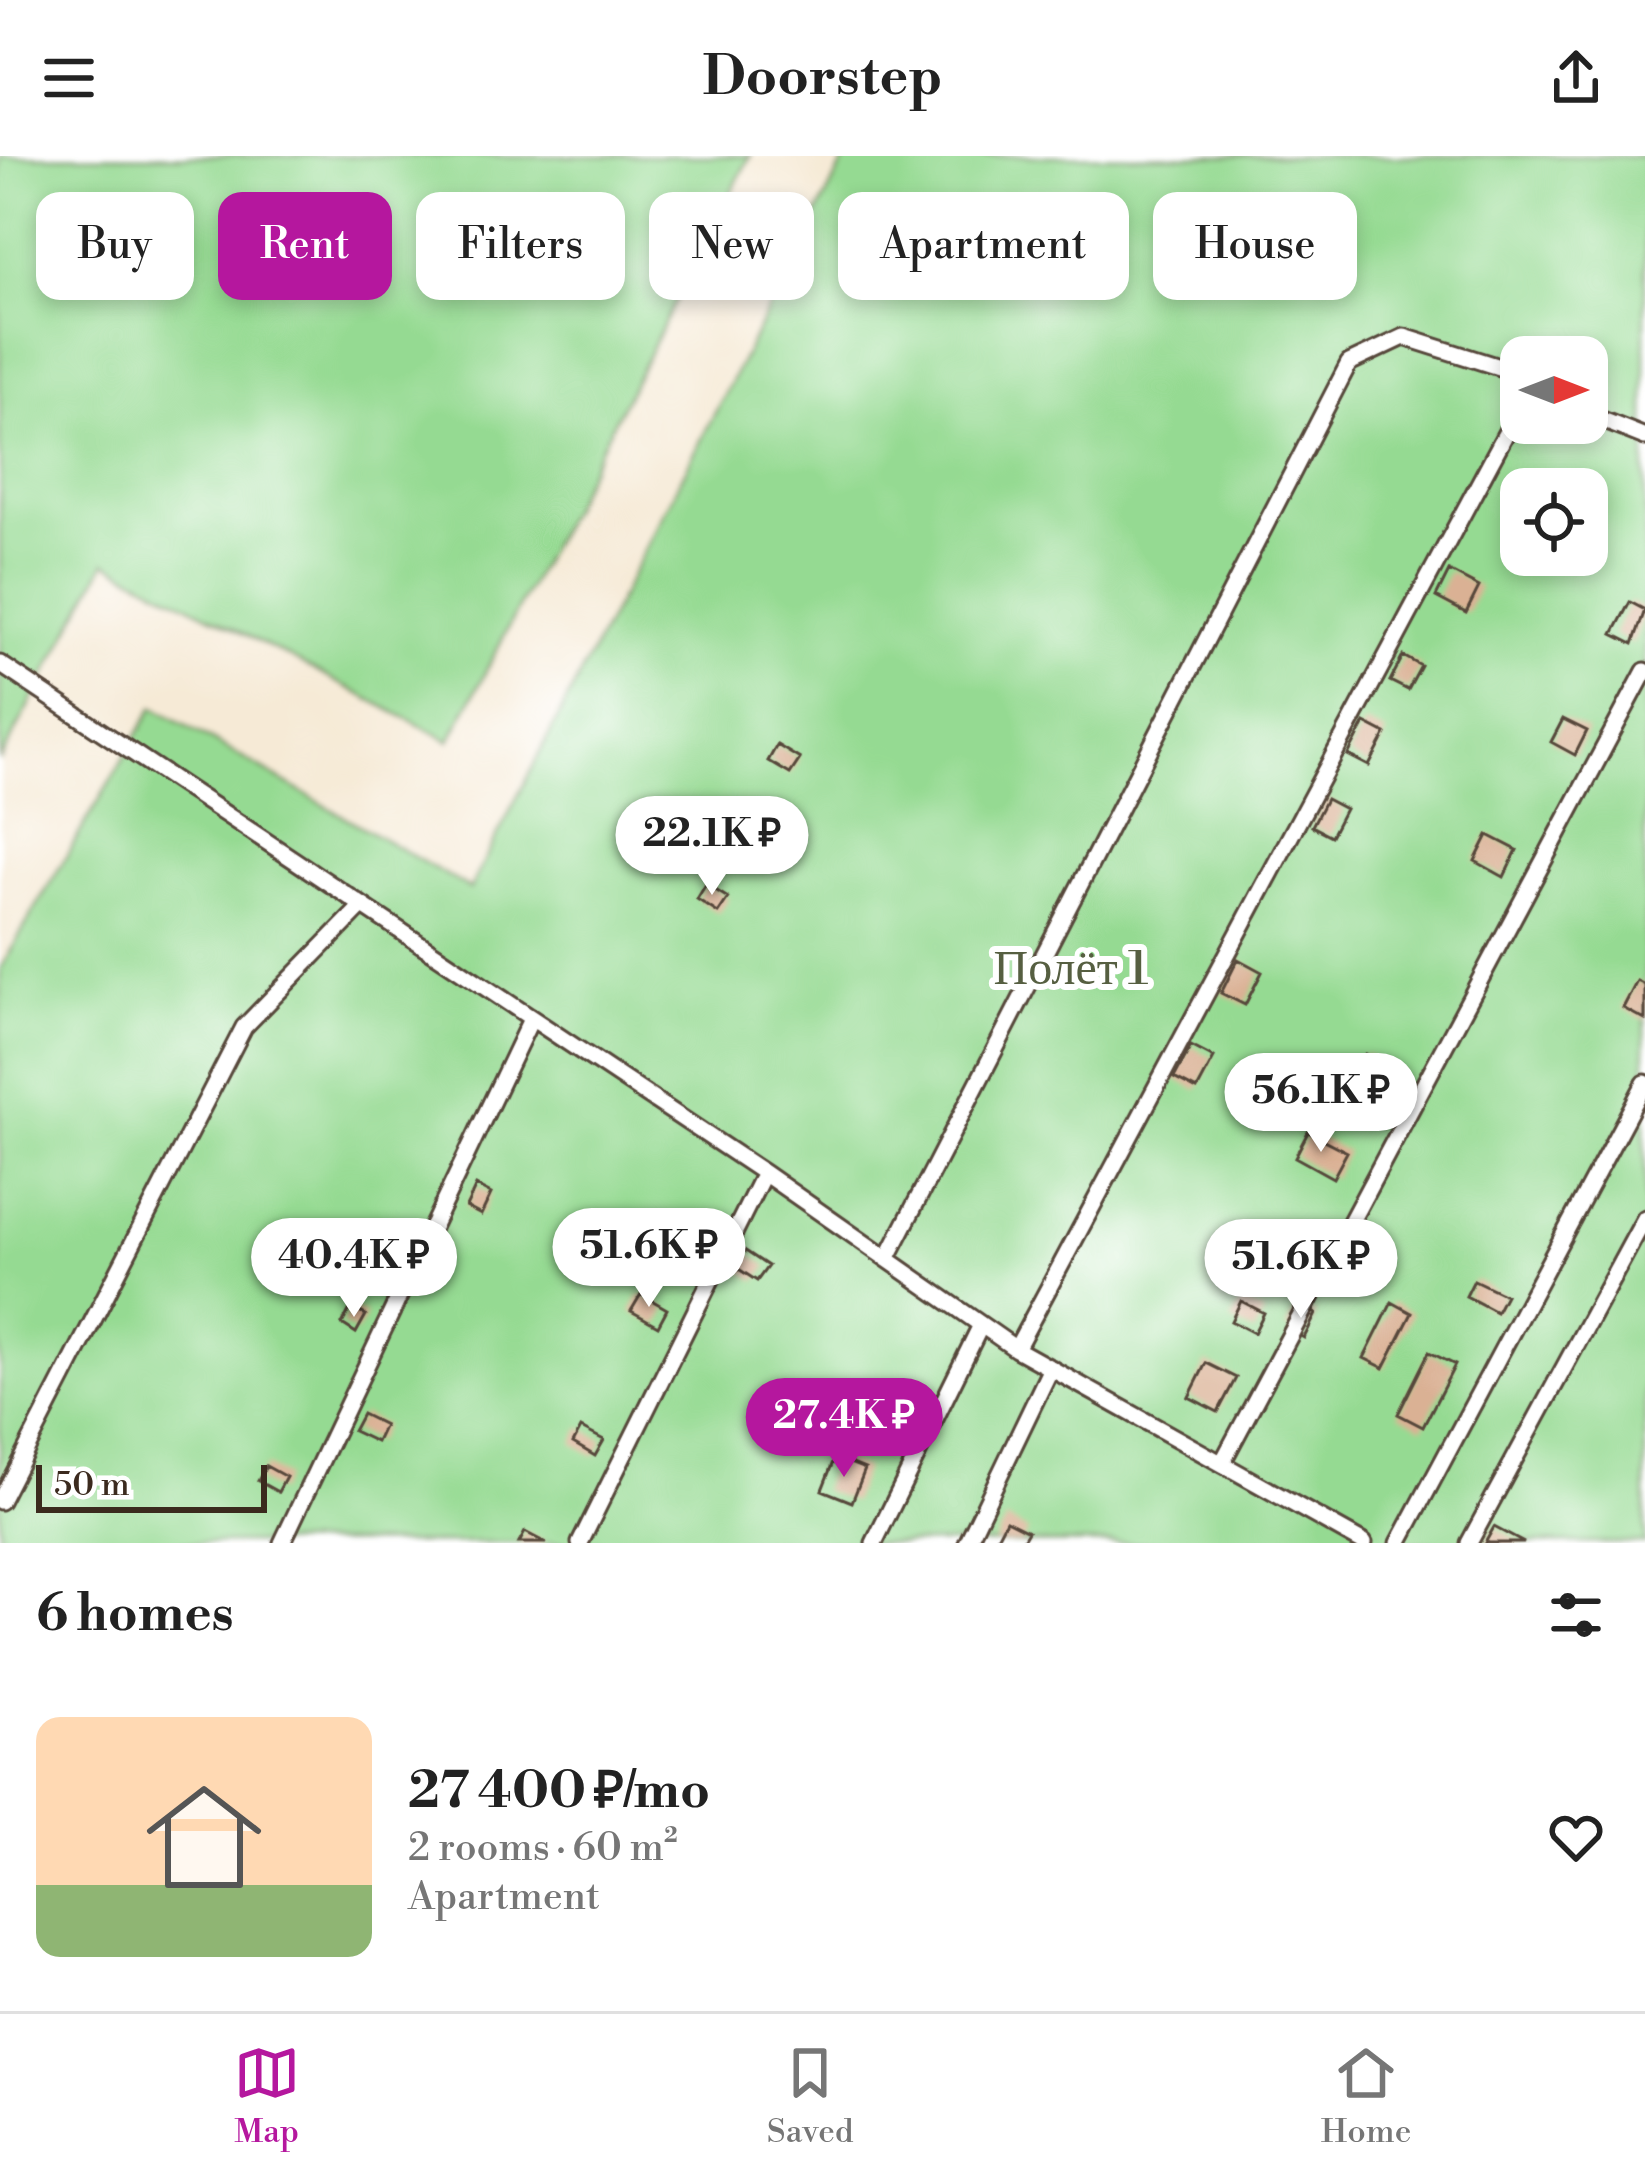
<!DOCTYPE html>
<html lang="en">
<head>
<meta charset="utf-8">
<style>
  :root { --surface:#fff; --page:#f2f2f2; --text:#222; --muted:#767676; --line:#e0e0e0; --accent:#b5179e }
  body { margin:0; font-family:"Libre Bodoni",serif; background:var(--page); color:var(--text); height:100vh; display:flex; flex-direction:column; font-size:45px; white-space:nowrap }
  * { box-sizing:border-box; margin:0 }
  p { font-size:39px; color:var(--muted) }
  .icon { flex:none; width:66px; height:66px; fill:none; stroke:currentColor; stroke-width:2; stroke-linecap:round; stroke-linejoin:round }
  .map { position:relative; height:1387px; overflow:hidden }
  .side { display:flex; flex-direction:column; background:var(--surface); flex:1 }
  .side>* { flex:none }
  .top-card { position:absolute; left:36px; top:36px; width:1575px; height:108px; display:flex; gap:24px }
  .needle { width:78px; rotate:90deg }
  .buttons { position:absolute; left:1500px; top:180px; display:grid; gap:24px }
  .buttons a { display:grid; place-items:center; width:108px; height:108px; border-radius:24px; background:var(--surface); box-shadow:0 6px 18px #0003; font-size:60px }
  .scale { position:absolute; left:36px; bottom:30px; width:231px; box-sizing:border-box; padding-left:12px; border:6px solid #3b2a1e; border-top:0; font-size:33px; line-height:42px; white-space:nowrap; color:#3b2a1e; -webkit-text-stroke:9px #fff; paint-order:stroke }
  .price { position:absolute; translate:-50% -102px; padding:0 27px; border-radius:42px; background:#fff; color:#222; font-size:39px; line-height:78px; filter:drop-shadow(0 3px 6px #0008) }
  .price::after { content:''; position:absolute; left:50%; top:72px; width:36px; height:27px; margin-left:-18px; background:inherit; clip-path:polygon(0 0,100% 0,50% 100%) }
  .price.on { background:var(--accent); color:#fff }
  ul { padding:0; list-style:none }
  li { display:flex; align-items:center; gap:36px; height:300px; padding:0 36px }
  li+li { border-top:3px solid var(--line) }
  li span { display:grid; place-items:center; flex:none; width:336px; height:240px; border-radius:24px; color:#555 }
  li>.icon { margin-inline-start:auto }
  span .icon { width:144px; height:144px; fill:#fffc; stroke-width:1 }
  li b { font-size:51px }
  h2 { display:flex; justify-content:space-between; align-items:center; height:144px; padding:0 36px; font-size:51px }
  .tag { padding:0 42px; border-radius:24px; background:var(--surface); box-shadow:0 6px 18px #0003; font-size:42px; line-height:108px }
  .tag.on { background:var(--accent); color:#fff }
  header { display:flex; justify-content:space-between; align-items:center; height:156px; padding:0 36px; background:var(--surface); font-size:54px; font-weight:700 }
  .menu { display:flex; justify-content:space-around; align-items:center; height:168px; border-top:3px solid var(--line); background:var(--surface); font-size:33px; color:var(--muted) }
  .menu a { display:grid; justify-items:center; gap:6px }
  .menu .on { color:var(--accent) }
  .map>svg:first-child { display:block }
  .green { fill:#95da92; stroke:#688258; stroke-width:3; fill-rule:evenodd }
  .building { fill:#dab194 }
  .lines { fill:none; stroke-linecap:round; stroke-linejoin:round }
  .lane-casing { stroke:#57473a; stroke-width:21 }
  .lane { stroke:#fff; stroke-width:15 }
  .labels { text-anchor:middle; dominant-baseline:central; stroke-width:12; stroke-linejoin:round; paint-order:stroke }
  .park-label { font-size:48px; fill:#565f41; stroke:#fff }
</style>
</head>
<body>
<header><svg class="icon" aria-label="menu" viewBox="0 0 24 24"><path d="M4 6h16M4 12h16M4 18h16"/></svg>Doorstep<svg class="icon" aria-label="share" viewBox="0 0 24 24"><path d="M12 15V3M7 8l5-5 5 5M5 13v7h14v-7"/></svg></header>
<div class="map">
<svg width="1645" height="1387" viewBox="0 0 1645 1387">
  <rect width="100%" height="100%" fill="#fff"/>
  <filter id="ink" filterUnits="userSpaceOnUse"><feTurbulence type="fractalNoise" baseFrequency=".00833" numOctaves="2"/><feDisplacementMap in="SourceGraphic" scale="24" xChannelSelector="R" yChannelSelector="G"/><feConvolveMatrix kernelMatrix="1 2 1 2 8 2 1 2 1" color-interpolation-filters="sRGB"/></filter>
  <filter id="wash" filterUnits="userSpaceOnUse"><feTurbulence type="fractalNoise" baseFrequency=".004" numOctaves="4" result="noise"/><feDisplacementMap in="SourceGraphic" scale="48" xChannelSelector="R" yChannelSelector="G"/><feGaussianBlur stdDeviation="2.7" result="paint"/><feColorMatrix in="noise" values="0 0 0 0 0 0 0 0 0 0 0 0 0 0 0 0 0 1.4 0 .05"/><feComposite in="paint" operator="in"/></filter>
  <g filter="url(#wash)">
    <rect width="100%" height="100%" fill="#f6ead6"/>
    <path class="green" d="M0,0H750L450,585L106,406L0,605Z
      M847,0H1645V1387H0V813L154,551L470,733ZM1521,201H1587V267H1521ZM1521,333H1587V399H1521Z"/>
    <g id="blocks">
      <path class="building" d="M1449,415L1479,431L1466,457L1436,441Z
        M1630,446L1645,454L1633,488L1613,478Z
        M1403,500L1421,510L1408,534L1390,525Z
        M1563,563L1587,575L1575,599L1551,586Z
        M1365,567L1386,578L1369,610L1348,599Z
        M777,589L800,603L790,618L768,605Z
        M1326,643L1345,653L1331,680L1312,670Z
        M1488,679L1517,694L1504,721L1475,705Z
        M706,728L728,742L718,757L697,743Z
        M1238,803L1262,816L1245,849L1221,837Z
        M1637,825L1645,829V864L1623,852Z
        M1191,890L1214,902L1197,934L1174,922Z
        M1365,898L1397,915L1387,933L1355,916Z
        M1308,976L1347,996L1333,1022L1295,1001Z
        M476,1030L491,1038L481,1059L466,1051Z
        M1271,1066L1303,1083L1291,1105L1260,1088Z
        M741,1092L768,1110L757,1125L731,1108Z
        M1474,1124L1505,1139L1496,1156L1466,1140Z
        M641,1138L667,1153L658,1170L631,1155Z
        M1241,1145L1264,1157L1254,1177L1231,1165Z
        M1392,1146L1412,1157L1384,1212L1364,1202Z
        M1298,1149L1316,1158L1304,1182L1286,1172Z
        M351,1151L366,1159L356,1177L342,1168Z
        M1429,1196L1455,1209L1423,1271L1398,1258Z
        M1206,1207L1236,1222L1218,1256L1189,1241Z
        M362,1258L384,1269L376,1286L353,1275Z
        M581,1272L604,1284L595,1300L573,1287Z
        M835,1301L865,1313L852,1346L822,1334Z
        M266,1310L286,1321L278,1336L258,1325Z
        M1006,1364L1028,1375L1021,1387H994Z
        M1494,1371L1524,1387H1485Z
        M525,1376L546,1387H519Z"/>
    </g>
  </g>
  <g filter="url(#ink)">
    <use href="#blocks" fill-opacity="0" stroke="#57473a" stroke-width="3"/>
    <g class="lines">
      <g class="lane-casing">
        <path id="lane" d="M1587,258L1645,281
          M0,508L764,1017L1016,1193L1364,1387
          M887,1103L1349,207L1404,181L1502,212L1521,228
          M1016,1193L1521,249
          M1223,1305L1645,515
          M0,1345L244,871L362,750
          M282,1387L531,863
          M580,1387L764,1017
          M874,1387L981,1169
          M967,1387L1051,1212
          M1399,1387L1645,927
          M1469,1387L1645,1062"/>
      </g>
      <use href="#lane" class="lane"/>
    </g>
  </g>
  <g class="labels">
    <g class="park-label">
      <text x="1071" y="814">Полёт 1</text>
    </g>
  </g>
</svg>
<div class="buttons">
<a><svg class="needle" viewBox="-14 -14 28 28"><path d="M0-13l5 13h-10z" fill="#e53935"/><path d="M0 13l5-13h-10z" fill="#767676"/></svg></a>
<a><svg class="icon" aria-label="locate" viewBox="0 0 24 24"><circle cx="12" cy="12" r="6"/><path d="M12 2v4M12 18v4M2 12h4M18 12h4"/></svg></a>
</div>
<div class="scale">50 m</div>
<b class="price" style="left:712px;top:742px">22.1K ₽</b>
<b class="price" style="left:1321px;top:999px">56.1K ₽</b>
<b class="price" style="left:649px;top:1154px">51.6K ₽</b>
<b class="price" style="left:354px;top:1164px">40.4K ₽</b>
<b class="price" style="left:1301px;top:1165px">51.6K ₽</b>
<b class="price on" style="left:844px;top:1324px">27.4K ₽</b>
<div class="top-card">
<a class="tag">Buy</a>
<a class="tag on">Rent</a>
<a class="tag">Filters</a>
<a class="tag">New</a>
<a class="tag">Apartment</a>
<a class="tag">House</a>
</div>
</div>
<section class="side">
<h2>6 homes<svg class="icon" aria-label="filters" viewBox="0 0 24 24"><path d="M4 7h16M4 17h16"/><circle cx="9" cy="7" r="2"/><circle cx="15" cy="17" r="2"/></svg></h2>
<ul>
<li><span style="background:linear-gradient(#ffd9b3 70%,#8fb573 0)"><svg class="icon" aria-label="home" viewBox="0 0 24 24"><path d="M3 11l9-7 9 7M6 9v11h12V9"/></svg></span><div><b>27 400 ₽/mo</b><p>2 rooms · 60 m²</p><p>Apartment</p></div><svg class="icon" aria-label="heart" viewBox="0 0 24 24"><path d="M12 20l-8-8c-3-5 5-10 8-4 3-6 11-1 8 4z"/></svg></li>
</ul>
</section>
<nav class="menu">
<a class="on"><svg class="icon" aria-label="map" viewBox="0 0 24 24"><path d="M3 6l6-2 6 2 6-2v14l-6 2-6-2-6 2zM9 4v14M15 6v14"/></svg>Map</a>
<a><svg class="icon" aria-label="saved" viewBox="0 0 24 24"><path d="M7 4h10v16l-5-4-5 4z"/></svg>Saved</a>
<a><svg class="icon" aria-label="home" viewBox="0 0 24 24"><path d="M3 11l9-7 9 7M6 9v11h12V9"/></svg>Home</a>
</nav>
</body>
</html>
